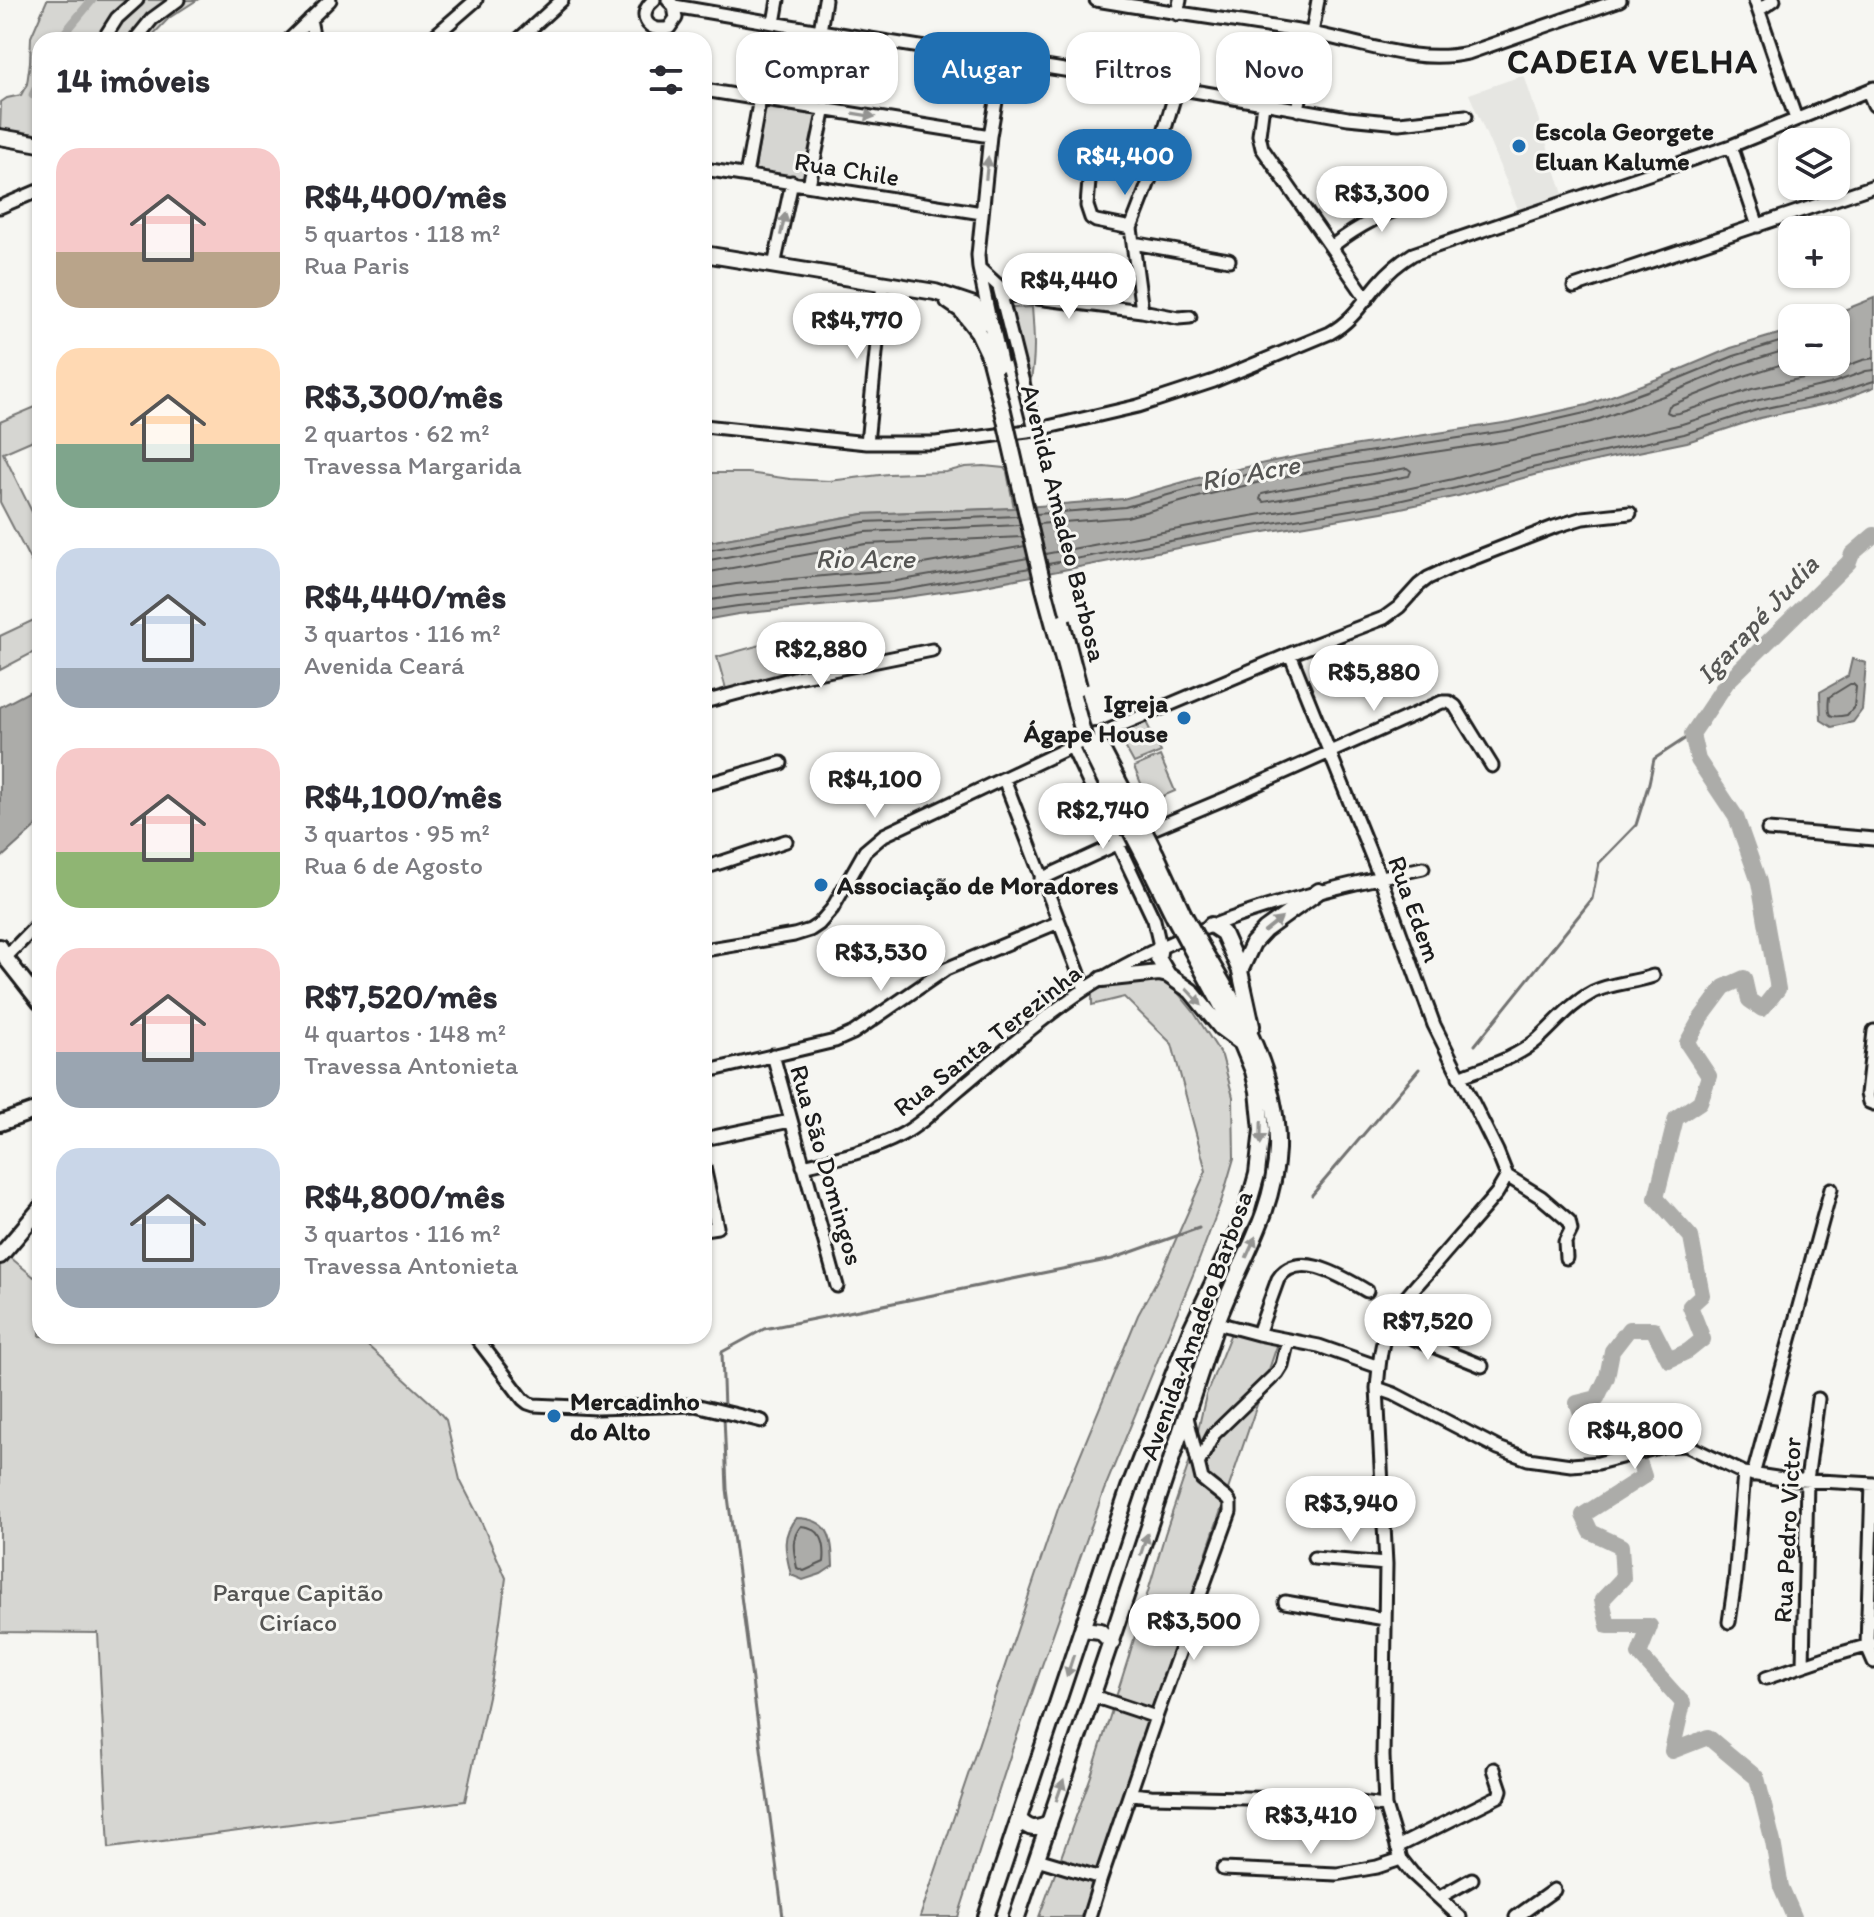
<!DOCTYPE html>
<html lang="pt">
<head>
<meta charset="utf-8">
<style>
  :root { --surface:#fff; --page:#f7f7f7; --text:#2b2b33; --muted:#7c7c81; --accent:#1f6fb2 }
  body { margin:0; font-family:Itim,sans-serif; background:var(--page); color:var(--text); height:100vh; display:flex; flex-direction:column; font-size:30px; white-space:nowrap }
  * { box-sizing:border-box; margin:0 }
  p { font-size:26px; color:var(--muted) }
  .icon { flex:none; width:44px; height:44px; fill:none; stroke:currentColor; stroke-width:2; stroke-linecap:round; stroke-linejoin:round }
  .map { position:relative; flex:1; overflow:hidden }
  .sheet { position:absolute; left:32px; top:32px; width:680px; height:1312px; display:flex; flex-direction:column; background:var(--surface); border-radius:24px; box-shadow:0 2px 6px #0004 }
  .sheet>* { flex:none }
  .top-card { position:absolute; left:736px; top:32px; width:760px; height:72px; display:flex; gap:16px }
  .tools { position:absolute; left:1778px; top:128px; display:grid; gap:16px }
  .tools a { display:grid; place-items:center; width:72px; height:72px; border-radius:16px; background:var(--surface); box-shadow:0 2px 6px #0004; font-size:40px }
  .price { position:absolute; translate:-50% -68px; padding:0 18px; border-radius:28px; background:#fff; color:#222; font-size:26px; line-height:52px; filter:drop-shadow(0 2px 4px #0008) }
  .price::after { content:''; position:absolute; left:50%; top:48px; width:24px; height:18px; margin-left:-12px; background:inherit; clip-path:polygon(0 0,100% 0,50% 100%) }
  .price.active { background:var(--accent); color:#fff }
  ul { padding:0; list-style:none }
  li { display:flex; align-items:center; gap:24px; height:200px; padding:0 24px }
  li span { display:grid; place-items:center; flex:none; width:224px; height:160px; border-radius:24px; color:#555 }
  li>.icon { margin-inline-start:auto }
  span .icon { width:96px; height:96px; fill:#fffc; stroke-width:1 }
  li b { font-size:34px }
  h2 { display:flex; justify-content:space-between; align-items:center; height:96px; padding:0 24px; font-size:34px }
  .pill { padding:0 28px; border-radius:24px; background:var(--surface); box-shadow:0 2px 6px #0004; font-size:28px; line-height:72px }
  .pill.active { background:var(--accent); color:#fff }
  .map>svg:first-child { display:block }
  .built { fill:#e6e6e2 }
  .green { fill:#d6d6d2; stroke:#797977; stroke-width:2 }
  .water { fill:#acaca9; stroke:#727271; stroke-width:2 }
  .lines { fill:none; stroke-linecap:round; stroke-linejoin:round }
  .shore { stroke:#565654; stroke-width:2 }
  .stream { stroke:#727271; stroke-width:3 }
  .canal { stroke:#acaca9; stroke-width:9 }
  .river { stroke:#acaca9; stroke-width:16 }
  .minor-casing { stroke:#1c1c1c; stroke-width:17 }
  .major-casing { stroke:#1c1c1c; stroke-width:20 }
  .minor { stroke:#f6f6f2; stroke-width:11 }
  .major { stroke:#f6f6f2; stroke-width:14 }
  .major-bridge-casing { stroke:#1c1c1c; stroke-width:20; stroke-linecap:butt }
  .major-bridge { stroke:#f6f6f2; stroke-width:14 }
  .oneway { fill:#949492 }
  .poi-dot { fill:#1f6fb2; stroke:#f6f6f2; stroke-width:3 }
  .labels { text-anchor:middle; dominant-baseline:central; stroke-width:6; stroke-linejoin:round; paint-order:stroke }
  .poi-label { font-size:26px; font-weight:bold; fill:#1c1c1c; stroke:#f6f6f2; text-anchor:start }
  .street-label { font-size:26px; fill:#1c1c1c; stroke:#f6f6f2 }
  .park-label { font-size:26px; fill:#545453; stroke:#f6f6f2 }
  .water-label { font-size:28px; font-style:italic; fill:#565654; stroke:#f6f6f2 }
  .district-label { font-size:34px; font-weight:bold; letter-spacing:2px; fill:#1c1c1c; stroke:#f6f6f2 }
</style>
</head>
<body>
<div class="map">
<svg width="1874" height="1917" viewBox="0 0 1874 1917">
  <rect width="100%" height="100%" fill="#f6f6f2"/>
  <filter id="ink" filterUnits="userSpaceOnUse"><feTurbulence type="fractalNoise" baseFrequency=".0125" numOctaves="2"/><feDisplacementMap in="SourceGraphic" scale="16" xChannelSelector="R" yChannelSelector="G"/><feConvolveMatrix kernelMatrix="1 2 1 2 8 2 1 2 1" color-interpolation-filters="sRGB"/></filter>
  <g filter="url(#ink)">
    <path class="built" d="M1524,75L1564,197L1518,209L1469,94Z"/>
    <path class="green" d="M47,0H197L169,18L148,40H40V139L0,132L1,102L7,98L21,95L27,84L30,62L31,37Z
      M765,108L821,116L808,182L754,174Z
      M1032,307C1034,333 1036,358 1030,384L1010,308Z
      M40,405V437L3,453L40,528V579L0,502V422Z
      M984,466L1004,468L1007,472L1014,508L863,514L704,543V473H748L790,479L829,481L888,474L946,472L965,467Z
      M40,617V649L0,670V636Z
      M786,638L797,677L728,696L717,657Z
      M1146,722L1161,752L1134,763L1118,734Z
      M1160,756L1175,791L1149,802L1134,767Z
      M1152,977L1175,989L1193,1011L1222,1056L1233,1097L1234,1158L1222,1199L1199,1260L1104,1490L1012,1750L958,1917H920L1059,1506L1138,1315L1162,1271L1206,1171L1172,1044L1124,997L1092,1005V991L1123,982Z
      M5,1253L34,1277L40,1272V1336H357L432,1404L446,1420L460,1480L480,1519L506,1578L492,1678L465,1801L109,1848L98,1633L0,1632V1260Z
      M1231,1333L1278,1343L1188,1607L1159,1699L1082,1917H1039L1091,1776L1129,1656L1165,1534L1194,1448L1206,1395Z"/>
    <path class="water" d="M1874,298V387L1835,402L1760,418L1687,442L1609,458L1534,475L1458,496L1382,512L1230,538L969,588L893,599L738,614L704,620V543L863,514L1014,508L1123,499L1198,478L1274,461L1352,446L1510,422L1587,405L1660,378L1731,348L1792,330V362H1836V318H1824Z
      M1852,659L1866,663L1862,710L1853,722L1832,727L1821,720L1820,692L1848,676Z
      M40,686V823L0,859V707Z
      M796,1518C830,1519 832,1536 833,1566L821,1574L803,1580L791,1575C786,1553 780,1537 796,1518Z"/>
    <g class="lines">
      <path class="shore" d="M1792,361L1741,377L1669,406L1667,412L1671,414L1679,413L1752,389L1827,373L1863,360L1874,358
        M1407,468L1411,471L1409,476L1264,502L1260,499L1262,494L1280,490Z
        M1036,514L1125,507L1200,486L1275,468L1354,454L1511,430L1589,412L1663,385L1734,356L1792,338
        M1038,524L1127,517L1202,496L1277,478L1355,464L1513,440L1591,422L1666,395L1737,365L1792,348
        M704,551L864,522L1018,516
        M1045,554L1227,520L1378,495L1453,479L1530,458L1682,424L1755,401L1830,384L1866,371L1874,370
        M704,561L865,532L1020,525
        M1048,564L1229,530L1380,505L1456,488L1532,468L1684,434L1757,410L1833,394L1874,381
        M704,573L866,544L1023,537
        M704,589L736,584L889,570L1025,546
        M704,601L737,596L891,582L1028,558
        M704,611L738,606L892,592L1030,568
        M1850,684H1853L1856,687L1854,707L1847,715C1828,719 1827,716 1829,697Z
        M801,1526C822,1527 826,1544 824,1562L804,1571L797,1568C794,1552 790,1539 801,1526Z"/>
      <path class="stream" d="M1475,1045L1592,899L1599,863L1636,825L1649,783L1654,759L1692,734
        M1312,1195L1419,1069
        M724,1409L722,1352L764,1329L1112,1259L1199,1228
        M724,1416L727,1489L783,1917"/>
      <path class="canal" d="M59,40L92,0
        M33,95L40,81"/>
      <path class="river" d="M1794,1917L1781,1887L1773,1842L1757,1778L1708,1737L1672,1751L1683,1703L1639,1654L1650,1626H1608L1602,1600L1623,1578L1621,1546L1591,1532L1583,1515L1644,1476L1638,1458L1636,1434L1613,1415L1602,1426L1585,1425L1577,1403L1597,1398L1607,1377L1612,1351L1629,1329H1653L1669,1360L1688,1351L1703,1339L1690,1306L1702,1295L1691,1237L1656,1198L1676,1118L1700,1102L1709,1076L1687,1043L1701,1018L1724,987L1744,978L1749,1000L1762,1009L1778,989L1759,882L1736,817L1698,760L1692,734L1727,682L1849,562L1852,554L1874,535"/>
      <g class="minor-casing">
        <path id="minor" d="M654,0C636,14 647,34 669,28L676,18L674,6L668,0
          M1096,0C1167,12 1239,21 1310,33C1361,42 1416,65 1468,53L1620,0
          M1755,0L1796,119
          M674,6L820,31L1177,88L1348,118L1399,123L1466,116
          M1759,10L1774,0
          M1177,14L1180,0
          M310,19L314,40
          M774,23L778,0
          M820,31L825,0
          M103,40L117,18L137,0
          M135,40L152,19L178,0
          M289,40L330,0
          M430,40L476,0
          M518,40L562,0
          M704,90L990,136
          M1868,91L1874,105
          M790,103L803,28
          M1263,104L1259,135L1262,148L1367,299
          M1298,110L1318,0
          M1092,143L1087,206L1091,218L1096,221L1131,228
          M1731,146L1758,226
          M704,169L982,213
          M746,175L760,98
          M809,185L825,108
          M0,207L40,190
          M1133,243L1229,260
          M1331,247C1359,225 1388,210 1423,201
          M774,266L792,182
          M979,268L1005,292L1012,295L1142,311L1178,318L1190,317
          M999,287L1035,430
          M1574,287L1874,186
          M1142,311L1131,228L1150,179L1177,88
          M991,325L979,268L978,255L990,136L1003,61
          M704,426L867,443H936L1035,430L1138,406L1214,381L1330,333C1352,321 1363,302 1379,283C1389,271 1400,262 1413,254L1731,146L1874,88
          M867,443L883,283
          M1290,654L1380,877L1434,1025L1497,1151L1507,1176
          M704,702L797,677L932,650
          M1095,736L1290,654L1384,618L1399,607L1419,585L1428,578L1454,566L1554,527L1583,518L1630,513
          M1072,747L1154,920L1160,946
          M1004,779L1085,989
          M704,785L781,763
          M1768,830L1874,839
          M704,868L786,841
          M1041,879L1119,843L1229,797L1442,702H1449L1455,706L1492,766
          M704,950L794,935L810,930L819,924L832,909L865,851L884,835L1085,740
          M6,957L40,922
          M1874,1031L1867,1094L1869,1102L1874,1104
          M773,1055L837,1286
          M704,1072L835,1041L853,1033L946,969L1059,922
          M1459,1077C1485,1067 1515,1059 1537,1040C1556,1023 1570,1004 1593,992C1612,983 1633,983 1653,976
          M704,1139L790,1121
          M803,1166C837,1158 871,1151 901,1135C922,1124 941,1104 959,1089C1001,1054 1041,1018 1087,988C1193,920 1303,894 1423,868
          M704,1167L717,1227L704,1229
          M1507,1176L1541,1197L1569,1221L1571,1230L1565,1242L1566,1258
          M1217,1323L1258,1334L1319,1346L1379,1367
          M1388,1328L1482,1366
          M1258,1334L1278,1279C1298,1248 1344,1278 1367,1291
          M475,1336L523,1399L528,1403L534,1405L597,1408L695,1405L762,1421
          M1377,1388L1394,1394L1498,1448L1528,1459L1571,1465L1598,1463L1663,1446L1686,1445L1744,1473L1783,1479L1874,1484
          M1198,1464L1214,1434L1277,1373L1282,1365L1288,1340
          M1753,1475L1831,1189
          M1872,1484L1867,1646L1874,1662
          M1314,1558L1386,1564
          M1285,1602L1385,1619
          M1729,1622L1735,1581L1744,1473
          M1803,1665L1807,1480L1818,1399
          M1766,1678L1831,1656L1873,1644
          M1093,1696L1156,1717
          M1131,1794L1151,1796L1334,1800L1385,1806
          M1397,1847L1499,1796L1501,1790L1494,1769
          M1037,1859L1101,1878
          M1223,1869L1337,1874L1377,1867L1401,1859
          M1440,1897L1472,1879
          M1089,1917L1101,1878L1156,1717L1230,1512V1503L1227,1499L1202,1479L1187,1417
          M1460,1917L1412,1873L1401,1859L1385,1806L1383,1756L1386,1564L1377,1388C1379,1368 1380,1346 1388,1327C1397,1305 1416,1286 1432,1268C1453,1243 1476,1218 1497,1193L1507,1176
          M1516,1917L1554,1890"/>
      </g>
      <g class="major-casing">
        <path id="major" d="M0,137L40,144
          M704,254L935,292L974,305L992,328
          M948,301L961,310L978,332
          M1095,736L1132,807
          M1085,740L1121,812
          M1156,854L1183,913
          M1145,858L1174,917
          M1211,925L1223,933L1240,971L1252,1026
          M1160,946L1158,958L1168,975L1191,991L1221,1028L1240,1042
          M0,947L7,960L40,1002
          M1240,971L1253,943L1265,930L1319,891
          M1102,979L1159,973L1168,975
          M0,1123L40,1109
          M0,1256L40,1209
          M1082,1629L1100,1631L1112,1643
          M1019,1819C1029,1830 1035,1830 1049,1824
          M986,1917L1129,1488L1191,1329L1246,1213L1257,1174L1262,1130L1258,1091L1253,1071L1241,1042L1196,958
          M1017,1917C1084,1722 1150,1527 1214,1331C1235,1268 1274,1218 1277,1149C1279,1076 1241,1013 1205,953"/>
      </g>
      <use href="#minor" class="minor"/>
      <use href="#major" class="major"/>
      <g class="major-bridge-casing">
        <path id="major-bridge" d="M992,328L1000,364
          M978,332L988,353L1003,411L1044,589L1085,740
          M1062,622L1079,687
          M1132,807L1156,854
          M1121,812L1145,858
          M1183,913L1205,953
          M1174,917L1196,958"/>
      </g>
      <use href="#major-bridge" class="major-bridge"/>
    </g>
    <defs><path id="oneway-solid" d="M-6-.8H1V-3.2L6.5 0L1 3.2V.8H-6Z" transform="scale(2)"/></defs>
    <g class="oneway">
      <use href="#oneway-solid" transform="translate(864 115) rotate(9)"/>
      <use href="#oneway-solid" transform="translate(987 168) rotate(-84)"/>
      <use href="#oneway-solid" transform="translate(783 224) rotate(-78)"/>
      <use href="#oneway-solid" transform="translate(1273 925) rotate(-39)"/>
      <use href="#oneway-solid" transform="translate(1194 997) rotate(47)"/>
      <use href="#oneway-solid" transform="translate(1261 1133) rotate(91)"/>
      <use href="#oneway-solid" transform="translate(1251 1247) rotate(-66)"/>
      <use href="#oneway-solid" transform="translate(1144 1544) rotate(-72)"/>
      <use href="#oneway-solid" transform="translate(1070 1666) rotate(108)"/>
      <use href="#oneway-solid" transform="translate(1060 1790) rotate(-71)"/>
    </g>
  </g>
  <g class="poi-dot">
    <circle cx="1519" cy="146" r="8"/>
    <circle cx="1184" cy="718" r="8"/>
    <circle cx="821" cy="885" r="8"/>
    <circle cx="554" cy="1416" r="8"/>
  </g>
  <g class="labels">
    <g class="poi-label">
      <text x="1535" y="131">Escola Georgete<tspan x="1535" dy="30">Eluan Kalume</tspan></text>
      <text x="1168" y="703" text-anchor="end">Igreja<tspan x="1168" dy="30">Ágape House</tspan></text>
      <text x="837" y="885">Associação de Moradores</text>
      <text x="570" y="1401">Mercadinho<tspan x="570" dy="30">do Alto</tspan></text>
    </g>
    <g class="street-label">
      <text transform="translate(847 169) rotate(9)">Rua Chile</text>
      <text transform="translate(1064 523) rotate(76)">Avenida Amadeo Barbosa</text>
      <text transform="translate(1415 909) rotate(70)">Rua Edem</text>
      <text transform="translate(987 1040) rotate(-38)">Rua Santa Terezinha</text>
      <text transform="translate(827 1165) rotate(74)">Rua São Domingos</text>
      <text transform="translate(1196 1325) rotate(-70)">Avenida Amadeo Barbosa</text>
      <text transform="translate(1787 1530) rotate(-87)">Rua Pedro Victor</text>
    </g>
    <g class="park-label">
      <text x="298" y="1592">Parque Capitão<tspan x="298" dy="30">Ciríaco</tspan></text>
    </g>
    <g class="water-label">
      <text transform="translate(1250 472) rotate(-10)">Río Acre</text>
      <text x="865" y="558">Rio Acre</text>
      <text transform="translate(1757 619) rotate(-47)">Igarapé Judia</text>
    </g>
    <g class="district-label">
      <text x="1633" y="61">CADEIA VELHA</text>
    </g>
  </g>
</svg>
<div class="tools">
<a><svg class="icon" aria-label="layers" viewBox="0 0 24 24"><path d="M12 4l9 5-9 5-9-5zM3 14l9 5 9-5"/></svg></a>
<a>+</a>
<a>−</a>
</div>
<b class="price active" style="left:1125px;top:197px">R$4,400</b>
<b class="price" style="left:1382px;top:234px">R$3,300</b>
<b class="price" style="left:1069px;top:321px">R$4,440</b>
<b class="price" style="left:857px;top:361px">R$4,770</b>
<b class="price" style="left:821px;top:690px">R$2,880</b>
<b class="price" style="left:1374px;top:713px">R$5,880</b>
<b class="price" style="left:875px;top:820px">R$4,100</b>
<b class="price" style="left:1103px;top:851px">R$2,740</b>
<b class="price" style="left:881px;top:993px">R$3,530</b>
<b class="price" style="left:1428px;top:1362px">R$7,520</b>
<b class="price" style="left:1635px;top:1471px">R$4,800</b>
<b class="price" style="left:1351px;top:1544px">R$3,940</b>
<b class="price" style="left:1194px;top:1662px">R$3,500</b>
<b class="price" style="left:1311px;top:1856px">R$3,410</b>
<div class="top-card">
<a class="pill">Comprar</a>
<a class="pill active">Alugar</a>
<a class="pill">Filtros</a>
<a class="pill">Novo</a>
</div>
<section class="sheet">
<h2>14 imóveis<svg class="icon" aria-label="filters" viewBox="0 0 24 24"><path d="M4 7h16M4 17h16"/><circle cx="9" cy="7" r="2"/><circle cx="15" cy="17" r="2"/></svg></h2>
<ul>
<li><span style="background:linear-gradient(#f6c9c9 65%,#b9a48a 0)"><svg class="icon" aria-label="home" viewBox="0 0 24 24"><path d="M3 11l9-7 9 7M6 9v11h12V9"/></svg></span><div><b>R$4,400/mês</b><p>5 quartos · 118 m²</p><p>Rua Paris</p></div></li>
<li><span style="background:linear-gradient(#ffd9b3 60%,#7fa58c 0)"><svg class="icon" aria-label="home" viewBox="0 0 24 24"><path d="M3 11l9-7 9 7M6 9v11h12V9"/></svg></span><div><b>R$3,300/mês</b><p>2 quartos · 62 m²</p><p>Travessa Margarida</p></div></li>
<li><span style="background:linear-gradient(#c9d6e8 75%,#9aa5b1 0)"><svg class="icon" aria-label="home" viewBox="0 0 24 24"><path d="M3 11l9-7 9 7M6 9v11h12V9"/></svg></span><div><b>R$4,440/mês</b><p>3 quartos · 116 m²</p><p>Avenida Ceará</p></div></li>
<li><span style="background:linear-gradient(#f6c9c9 65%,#8fb573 0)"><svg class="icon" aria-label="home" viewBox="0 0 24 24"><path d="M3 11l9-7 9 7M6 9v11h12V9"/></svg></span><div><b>R$4,100/mês</b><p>3 quartos · 95 m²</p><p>Rua 6 de Agosto</p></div></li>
<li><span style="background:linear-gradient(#f6c9c9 65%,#9aa5b1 0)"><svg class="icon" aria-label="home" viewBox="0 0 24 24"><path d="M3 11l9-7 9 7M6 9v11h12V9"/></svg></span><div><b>R$7,520/mês</b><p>4 quartos · 148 m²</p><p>Travessa Antonieta</p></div></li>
<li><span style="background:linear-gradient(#c9d6e8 75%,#9aa5b1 0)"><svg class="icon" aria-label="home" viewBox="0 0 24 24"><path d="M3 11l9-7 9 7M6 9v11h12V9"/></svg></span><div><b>R$4,800/mês</b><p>3 quartos · 116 m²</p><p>Travessa Antonieta</p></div></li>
</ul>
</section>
</div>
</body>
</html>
